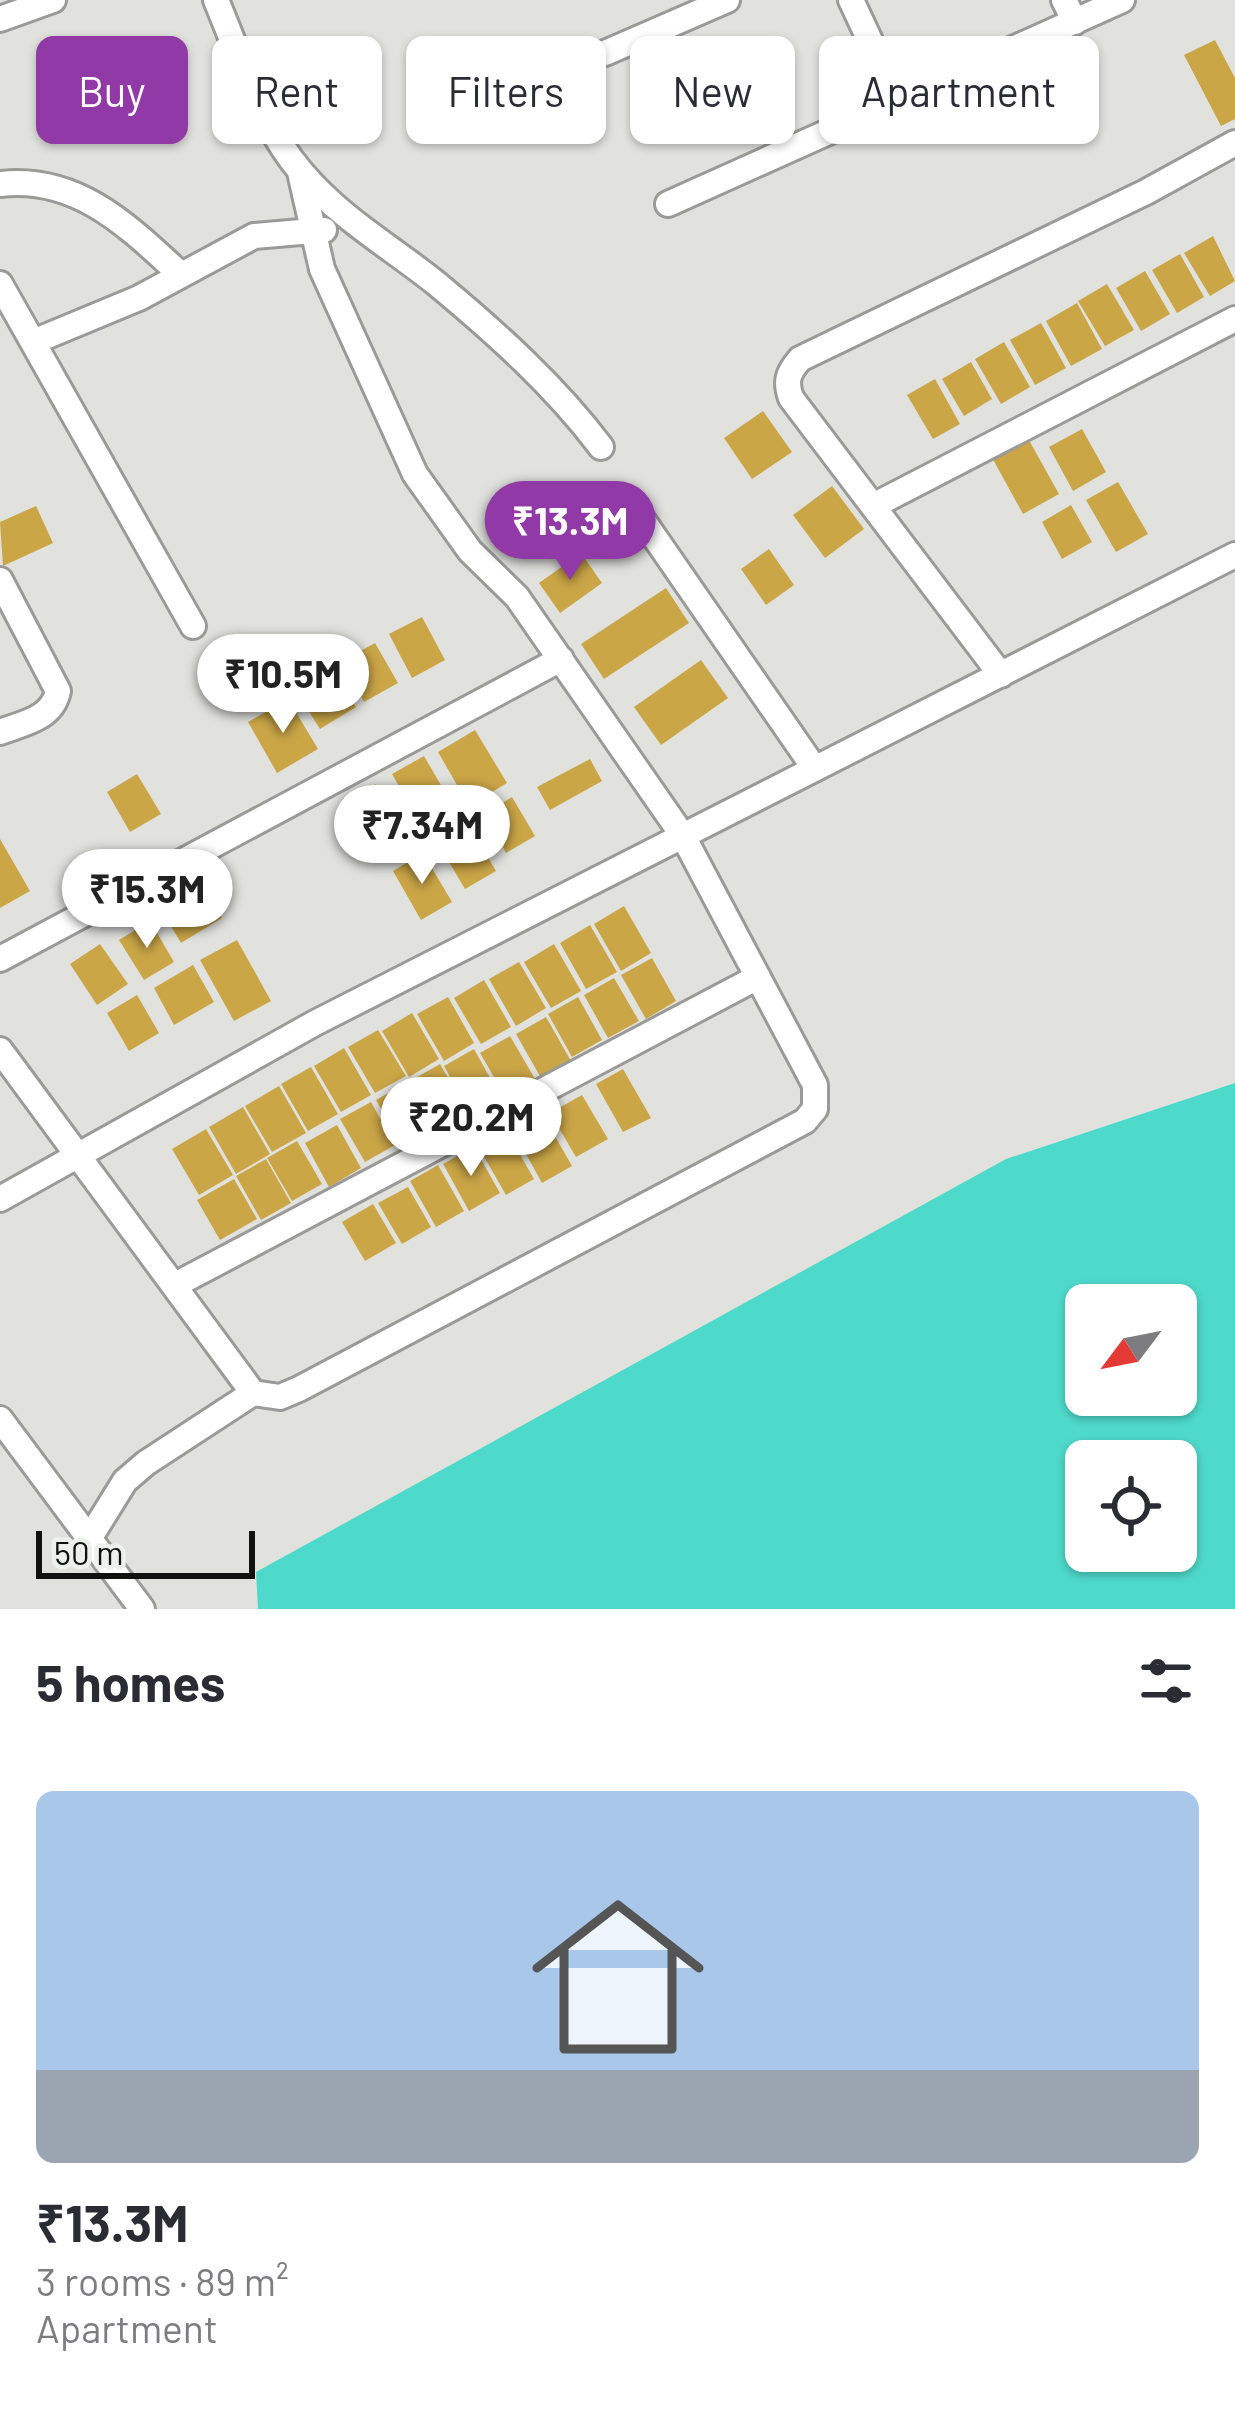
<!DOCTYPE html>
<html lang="en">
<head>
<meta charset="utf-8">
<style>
  :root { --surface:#fff; --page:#f7f7f7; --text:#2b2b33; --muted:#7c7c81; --line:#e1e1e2; --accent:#9039a7 }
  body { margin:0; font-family:Barlow,sans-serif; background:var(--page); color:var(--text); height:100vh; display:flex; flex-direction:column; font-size:45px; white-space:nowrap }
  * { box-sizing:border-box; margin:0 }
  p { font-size:39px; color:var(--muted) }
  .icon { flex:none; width:66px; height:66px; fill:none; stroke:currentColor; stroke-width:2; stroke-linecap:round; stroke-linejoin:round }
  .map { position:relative; height:1609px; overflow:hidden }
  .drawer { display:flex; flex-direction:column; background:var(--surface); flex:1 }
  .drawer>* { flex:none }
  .guide { position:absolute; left:36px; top:36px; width:1164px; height:108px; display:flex; gap:24px }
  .needle { width:78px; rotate:238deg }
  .tools { position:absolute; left:1065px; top:1284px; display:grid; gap:24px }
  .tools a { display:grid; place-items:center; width:132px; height:132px; border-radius:18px; background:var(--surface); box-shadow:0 3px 9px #0004; font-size:60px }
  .scale { position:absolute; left:36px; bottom:30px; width:219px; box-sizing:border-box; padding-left:12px; border:6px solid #111210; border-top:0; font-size:33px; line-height:42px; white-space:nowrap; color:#111210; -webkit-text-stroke:9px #eef0eb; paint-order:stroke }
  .price { position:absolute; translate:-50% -102px; padding:0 27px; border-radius:42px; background:#fff; color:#222; font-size:39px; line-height:78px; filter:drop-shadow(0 3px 6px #0008) }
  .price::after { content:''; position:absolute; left:50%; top:72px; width:36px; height:27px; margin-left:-18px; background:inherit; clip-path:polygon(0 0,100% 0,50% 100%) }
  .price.selected { background:var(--accent); color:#fff }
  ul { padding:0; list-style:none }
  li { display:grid; align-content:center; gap:24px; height:636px; padding:0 36px }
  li+li { border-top:3px solid var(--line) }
  li span { display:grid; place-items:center; height:372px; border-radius:18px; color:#555 }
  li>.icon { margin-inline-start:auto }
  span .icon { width:216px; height:216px; fill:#fffc; stroke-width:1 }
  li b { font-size:51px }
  h2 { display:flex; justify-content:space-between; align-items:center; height:144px; padding:0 36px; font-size:51px }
  .tag { padding:0 42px; border-radius:18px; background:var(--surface); box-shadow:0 3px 9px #0004; font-size:42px; line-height:108px }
  .tag.selected { background:var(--accent); color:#fff }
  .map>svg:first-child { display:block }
  .water { fill:#4edacb; fill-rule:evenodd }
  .building { fill:#cba647 }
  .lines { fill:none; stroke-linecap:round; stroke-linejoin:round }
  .street-casing { stroke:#9a9b98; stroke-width:30 }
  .street { stroke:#fff; stroke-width:24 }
</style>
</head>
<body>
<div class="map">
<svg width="1235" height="1609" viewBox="0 0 1235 1609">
  <rect width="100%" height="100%" fill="#e1e2de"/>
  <path class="water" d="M1235,1083V1609H258L256,1572L1006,1159ZM1086,1305H1176V1395H1086ZM1086,1461H1176V1551H1086Z"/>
  <path class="building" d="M1215,40L1235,78V119L1221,126L1184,55Z
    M1213,236L1235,281L1210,296L1184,253Z
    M1180,254L1204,297L1177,313L1152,270Z
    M1145,271L1170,314L1141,331L1116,288Z
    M1107,284L1134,330L1105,346L1078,301Z
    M1077,303L1102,349L1071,366L1046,321Z
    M1041,323L1066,368L1035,385L1010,340Z
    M1004,342L1030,387L1001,404L975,359Z
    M971,362L992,399L964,416L942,379Z
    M935,379L960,424L933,439L907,395Z
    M763,411L792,452L752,479L724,438Z
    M1082,429L1106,472L1073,491L1049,447Z
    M1025,433L1059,494L1023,514L990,454Z
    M1118,482L1148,534L1116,552L1086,500Z
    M832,486L864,529L825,558L793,515Z
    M1071,505L1092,542L1062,559L1042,522Z
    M36,506L53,543L3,566L0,522Z
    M769,549L794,585L766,605L741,569Z
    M581,553L602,583L560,613L539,583Z
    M666,588L689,623L604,679L581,644Z
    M422,617L445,660L412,678L389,634Z
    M375,643L398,683L364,702L342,661Z
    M701,660L728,698L661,745L634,707Z
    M329,664L356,707L320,729L293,686Z
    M288,699L318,749L277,773L248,722Z
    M475,730L507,783L469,806L438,752Z
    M424,756L456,811L424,830L392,774Z
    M590,759L602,781L550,810L537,787Z
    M137,774L161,814L130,832L107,792Z
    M376,784L408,839L376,858L344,802Z
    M512,797L535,836L506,853L484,814Z
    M467,822L496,871L465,889L436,840Z
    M0,839L30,891L0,908Z
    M423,853L452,902L421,920L393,871Z
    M198,879L222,918L181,943L157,903Z
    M624,906L651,953L621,971L594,924Z
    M150,921L174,962L144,980L119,940Z
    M590,925L617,972L586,989L560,943Z
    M237,940L271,1001L234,1021L200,960Z
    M100,944L128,984L97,1005L70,964Z
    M554,944L581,991L551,1008L524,962Z
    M652,958L676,1001L646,1019L621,975Z
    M519,962L546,1008L516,1026L489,979Z
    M193,965L214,1002L174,1025L154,988Z
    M614,978L639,1021L608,1038L584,995Z
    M484,980L511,1027L481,1044L454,998Z
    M137,995L159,1033L129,1051L107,1013Z
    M448,997L474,1043L444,1061L417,1014Z
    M578,997L602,1040L572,1057L548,1014Z
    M412,1013L439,1059L409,1077L382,1031Z
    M546,1017L571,1061L541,1078L516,1034Z
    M378,1030L406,1076L375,1093L348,1047Z
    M510,1036L535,1079L505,1096L480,1053Z
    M344,1048L371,1095L341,1112L314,1066Z
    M474,1049L498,1092L468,1109L444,1066Z
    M440,1064L465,1107L435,1125L410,1081Z
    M311,1067L338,1114L308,1131L281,1084Z
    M623,1069L651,1118L623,1132L596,1084Z
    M406,1083L431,1126L401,1143L376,1100Z
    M279,1086L306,1133L272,1152L245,1106Z
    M582,1095L608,1139L576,1157L550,1113Z
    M371,1102L395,1145L365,1162L340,1119Z
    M243,1107L270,1154L236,1174L209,1127Z
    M544,1117L572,1166L542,1183L515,1134Z
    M337,1125L361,1168L329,1187L305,1143Z
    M206,1129L233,1175L199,1195L172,1149Z
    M507,1132L534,1179L506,1195L479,1148Z
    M297,1141L322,1184L292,1201L267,1158Z
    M474,1147L500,1193L469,1211L443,1164Z
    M266,1159L291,1203L261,1220L236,1176Z
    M438,1165L464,1211L436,1227L410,1181Z
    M234,1179L257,1219L220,1240L197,1200Z
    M408,1187L431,1227L402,1244L378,1203Z
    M373,1204L396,1243L365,1261L342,1222Z"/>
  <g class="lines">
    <g class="street-casing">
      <path id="street" d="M216,0C240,57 261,126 302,173C341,219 391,247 437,284C496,333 555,386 601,447
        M851,0L899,103
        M1064,0L1075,22
        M0,19L53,0
        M605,53L727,0
        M0,184C77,175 128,226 180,274
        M668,204L1122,0
        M0,284L193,626
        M33,342L139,298L254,236L324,230
        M873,506L1235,319
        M642,519L815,769
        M0,580L58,691C52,719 24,723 0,732
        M1001,675L791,398C785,381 788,373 800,359L1146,192L1235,143
        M0,959L561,659
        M0,1050L253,1393L280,1397L299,1389L805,1121L815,1109V1085L683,836L517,597L470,551L415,474L322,269L300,172
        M0,1199L315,1023L1235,555
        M175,1285L758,977
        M0,1419L142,1609
        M89,1539L125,1481L146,1463L253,1393"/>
    </g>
    <use href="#street" class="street"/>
  </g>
</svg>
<div class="tools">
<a><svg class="needle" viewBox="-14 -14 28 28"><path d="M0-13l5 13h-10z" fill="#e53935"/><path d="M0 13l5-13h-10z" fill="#7c7c81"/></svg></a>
<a><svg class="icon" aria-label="locate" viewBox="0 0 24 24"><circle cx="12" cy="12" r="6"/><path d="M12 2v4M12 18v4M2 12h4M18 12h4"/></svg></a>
</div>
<div class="scale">50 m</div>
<b class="price selected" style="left:570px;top:583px">₹13.3M</b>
<b class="price" style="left:283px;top:736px">₹10.5M</b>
<b class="price" style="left:422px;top:887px">₹7.34M</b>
<b class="price" style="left:147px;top:951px">₹15.3M</b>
<b class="price" style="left:471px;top:1179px">₹20.2M</b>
<div class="guide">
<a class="tag selected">Buy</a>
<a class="tag">Rent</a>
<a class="tag">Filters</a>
<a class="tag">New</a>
<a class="tag">Apartment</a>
</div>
</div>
<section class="drawer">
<h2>5 homes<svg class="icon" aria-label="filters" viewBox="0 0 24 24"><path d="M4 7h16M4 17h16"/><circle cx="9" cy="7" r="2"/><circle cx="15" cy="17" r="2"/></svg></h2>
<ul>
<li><span style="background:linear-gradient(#a9c7e8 75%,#9aa5b1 0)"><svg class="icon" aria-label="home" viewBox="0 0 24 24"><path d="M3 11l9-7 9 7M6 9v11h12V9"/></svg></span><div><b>₹13.3M</b><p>3 rooms · 89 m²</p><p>Apartment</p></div></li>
</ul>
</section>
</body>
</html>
